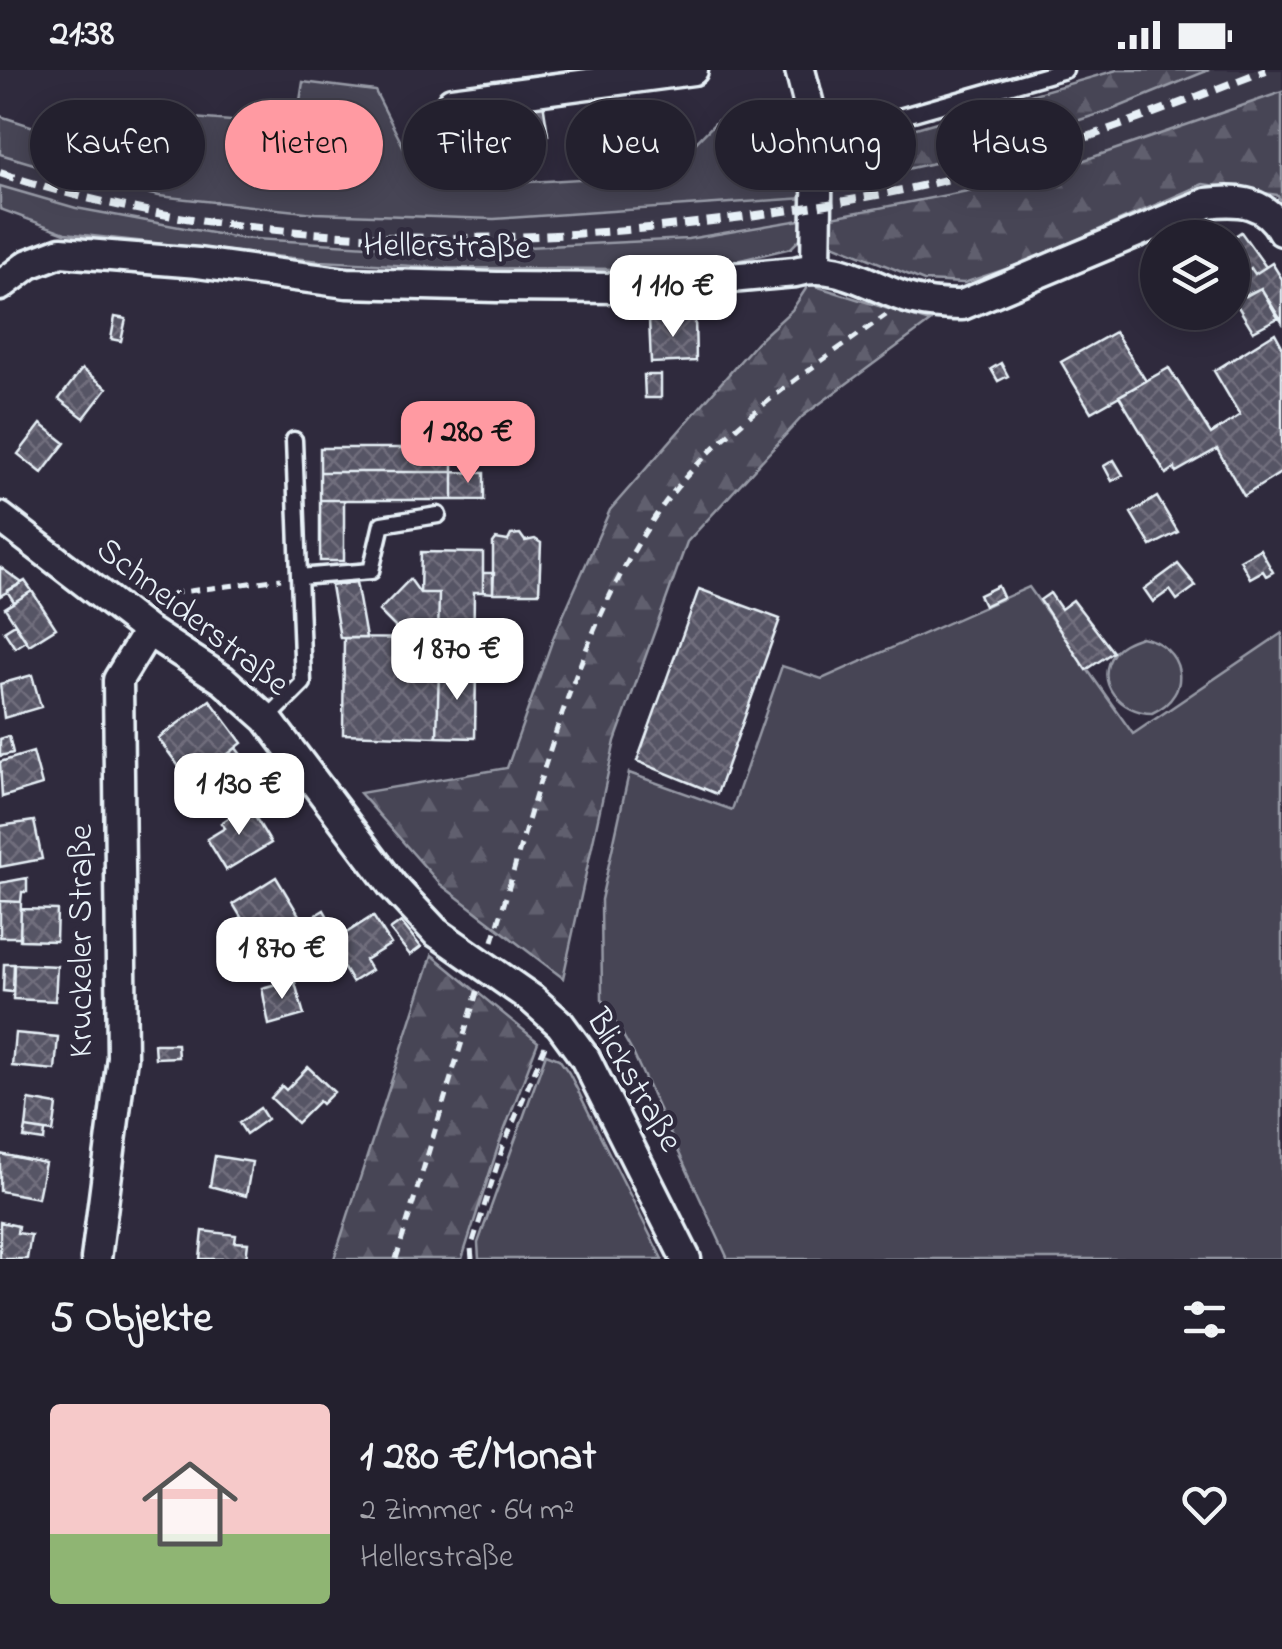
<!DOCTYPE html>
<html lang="de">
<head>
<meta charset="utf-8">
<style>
  :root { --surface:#23202e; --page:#2f2d3a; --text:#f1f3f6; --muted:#a3a3aa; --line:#403e4a; --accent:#ff9aa2 }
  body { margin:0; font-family:"Indie Flower",sans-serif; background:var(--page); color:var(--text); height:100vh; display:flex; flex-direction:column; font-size:38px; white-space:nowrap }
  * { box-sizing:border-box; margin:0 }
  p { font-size:32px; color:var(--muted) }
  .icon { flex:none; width:55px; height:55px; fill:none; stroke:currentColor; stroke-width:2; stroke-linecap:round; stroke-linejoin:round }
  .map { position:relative; height:1189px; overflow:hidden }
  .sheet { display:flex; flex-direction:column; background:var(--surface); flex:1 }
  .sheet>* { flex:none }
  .banner { position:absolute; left:30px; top:30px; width:1222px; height:90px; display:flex; gap:20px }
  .controls { position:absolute; left:1140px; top:150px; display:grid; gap:20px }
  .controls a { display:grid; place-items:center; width:110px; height:110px; border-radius:50%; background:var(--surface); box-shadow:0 5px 25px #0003,0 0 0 2px var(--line); font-size:50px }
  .price { position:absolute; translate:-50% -85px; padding:0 22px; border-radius:20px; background:#fff; color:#222; font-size:32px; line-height:65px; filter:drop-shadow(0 2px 5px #0008) }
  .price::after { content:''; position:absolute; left:50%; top:60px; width:30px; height:22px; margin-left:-15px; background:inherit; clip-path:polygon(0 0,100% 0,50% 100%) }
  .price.active { background:var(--accent); color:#111 }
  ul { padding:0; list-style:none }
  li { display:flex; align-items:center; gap:30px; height:250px; padding:0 50px }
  li span { display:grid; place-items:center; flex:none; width:280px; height:200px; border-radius:10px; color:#555 }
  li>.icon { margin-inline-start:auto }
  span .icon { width:120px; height:120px; fill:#fffc; stroke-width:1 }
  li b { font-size:42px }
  h2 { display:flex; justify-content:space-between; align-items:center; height:120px; padding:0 50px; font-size:42px }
  .chip { padding:0 35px; border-radius:45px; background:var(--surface); box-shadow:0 5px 25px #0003,0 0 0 2px var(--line); font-size:35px; line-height:90px }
  .chip.active { background:var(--accent); color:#111 }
  .status { display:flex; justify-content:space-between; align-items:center; height:70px; padding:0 50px; background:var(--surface); direction:ltr }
  .status svg { height:28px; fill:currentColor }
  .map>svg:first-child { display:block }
  .built { fill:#3b3749 }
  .green { fill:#464455; stroke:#979aa6; stroke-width:2.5 }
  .forest { fill:url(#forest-firs); stroke:#979aa6; stroke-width:2.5 }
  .building { fill:url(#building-cross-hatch); stroke:#e8f1f8; stroke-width:2.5 }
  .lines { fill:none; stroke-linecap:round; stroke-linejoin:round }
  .service-casing { stroke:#e8f1f8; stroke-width:21 }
  .minor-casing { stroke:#e8f1f8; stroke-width:35 }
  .path { stroke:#e8f1f8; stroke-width:5; stroke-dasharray:10 8; stroke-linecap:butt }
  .service { stroke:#2f2a3d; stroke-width:14 }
  .minor { stroke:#2f2a3d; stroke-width:28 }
  .rail { stroke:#e8f1f8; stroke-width:8; stroke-dasharray:15 8; stroke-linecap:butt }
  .minor-bridge-casing { stroke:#e8f1f8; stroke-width:35; stroke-linecap:butt }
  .minor-bridge { stroke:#2f2a3d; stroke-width:28 }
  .labels { text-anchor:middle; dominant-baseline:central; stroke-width:9; stroke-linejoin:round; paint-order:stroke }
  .street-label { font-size:35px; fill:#e8f1f8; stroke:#2f2a3d }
</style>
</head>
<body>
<div class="status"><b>21:38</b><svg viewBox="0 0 49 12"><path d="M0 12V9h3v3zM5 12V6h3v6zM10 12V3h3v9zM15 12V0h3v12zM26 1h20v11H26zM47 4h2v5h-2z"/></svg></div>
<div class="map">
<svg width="1282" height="1189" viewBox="0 0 1282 1189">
  <defs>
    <pattern id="forest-firs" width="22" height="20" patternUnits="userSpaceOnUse" patternTransform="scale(2.5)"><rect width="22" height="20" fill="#464455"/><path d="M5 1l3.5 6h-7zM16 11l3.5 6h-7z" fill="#615f6e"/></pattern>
    <pattern id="building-cross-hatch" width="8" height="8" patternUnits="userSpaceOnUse" patternTransform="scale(2.5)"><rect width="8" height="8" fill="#575565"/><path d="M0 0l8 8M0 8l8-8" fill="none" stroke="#6f6e7c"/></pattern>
  </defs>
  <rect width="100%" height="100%" fill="#2f2a3d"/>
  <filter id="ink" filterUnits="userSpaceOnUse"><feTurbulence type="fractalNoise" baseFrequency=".01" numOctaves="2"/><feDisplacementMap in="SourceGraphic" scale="20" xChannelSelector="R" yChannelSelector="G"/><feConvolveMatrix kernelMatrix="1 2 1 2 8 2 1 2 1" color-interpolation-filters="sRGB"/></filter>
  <g filter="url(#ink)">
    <path class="built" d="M1209,0H1282V22L1067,96L978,119L827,148L829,110L970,85L1114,39Z
      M0,84L91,111L159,126L315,143L494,149L805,128L806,149L688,169L448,181L239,168L76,138L0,116Z"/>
    <path class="green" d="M303,12L375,21L406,82L512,113L665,104L718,50H794L805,128L494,149L315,143L159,126L91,111L0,84V46L105,80L138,78L167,46L296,56Z
      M0,116L76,138L239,168L448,181L688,169L806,149L800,169L791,178L732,192L630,199L449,198L320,191L65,163L0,139Z
      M1029,517L1133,664L1282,563V1189H728L633,983L602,929L601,830L629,703L732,740L782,596L822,609Z
      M1141,567C1184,575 1195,624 1152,643C1122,643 1092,613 1114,583C1120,574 1131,571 1141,567Z
      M546,984L559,989L569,1003L662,1189H479L478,1173Z"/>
    <path class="forest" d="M1117,0H1209L1114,39L970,85L826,117L843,79Z
      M1282,22V132L1277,125L1203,114L1021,194L964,213L924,211L828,172L827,148L978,119L1067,96Z
      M809,214L930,252L803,346L687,472L615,671L563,908L440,814L360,723L507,698L554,566L610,440L757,272L792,240Z
      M432,885L538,972L498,1077L462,1189H334Z"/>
    <path class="building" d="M543,32L548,65L492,73L487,40Z
      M1241,162L1266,197L1255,204L1251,198L1235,208L1232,168Z
      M1272,193L1282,209V252L1261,218L1246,226L1234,208L1251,198L1255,204Z
      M1261,218L1278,248L1253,261L1234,230Z
      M115,247L126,249L121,271L111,269Z
      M695,247L696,291L651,293L649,249Z
      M1115,262L1146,311L1091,342L1061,292Z
      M1275,263L1282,276V402L1244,426L1217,379L1176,402L1175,398L1166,404L1119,326L1169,298L1211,364L1240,345L1214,301Z
      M1001,293L1008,306L998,311L991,299Z
      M82,299L107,318L84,348L59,329Z
      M644,305H661V328H645Z
      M41,354L65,373L42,403L18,384Z
      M320,378H453V402H320Z
      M1114,390L1123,405L1112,411L1104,396Z
      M320,402H453V430H320Z
      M453,402L484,403V430H453Z
      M1157,427L1178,462L1151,476L1131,443Z
      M320,430H344V491H320Z
      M520,464L525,471L535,469L541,473L539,523H493V473L496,469L508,471L511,465Z
      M1260,479L1273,502L1266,506L1263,501L1250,508L1240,490Z
      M421,482L483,483V522H474L473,598H439L437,667L343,664L344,568L438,569L439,523H420Z
      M1178,494L1196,516L1177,530L1170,520L1153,532L1144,519Z
      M0,497L22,513L0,526Z
      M483,503H494L493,523L483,522Z
      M410,509L420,523H439L438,569H407L379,541Z
      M25,511L32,521L14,532L7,521Z
      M356,512L366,568H340L331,516Z
      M998,516L1003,527L984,536L979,525Z
      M699,519L780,549L717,724L637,691Z
      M32,521L56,558L29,575L5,538Z
      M1050,523L1061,539L1073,530L1113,582L1086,600L1040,530Z
      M15,554L26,571L15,578L4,561Z
      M439,598H476L475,668L437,667Z
      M32,605L41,637L4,648L0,614Z
      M210,630L242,673L191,713L158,668Z
      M9,666L13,683L0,686V669Z
      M236,678L245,690L230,702L221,690Z
      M33,682L42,715L2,727L0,692Z
      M261,713L268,724L247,736L240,727Z
      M248,735L271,773L226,800L207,769L225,758L221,753Z
      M34,751L42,789L0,797V756Z
      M276,807L299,845L280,857L286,867L273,876L267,866L256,872L233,834Z
      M27,808V822H22L21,832L0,831V813Z
      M0,831L21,832L20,867H0Z
      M21,839L57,840L56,871L20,870Z
      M324,840L332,854L312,866L304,852Z
      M373,846L391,874L365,890L371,900L352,912L329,874Z
      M401,852L421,877L410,885L390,860Z
      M4,894H14L13,922L3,921Z
      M14,894L57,896L55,931L13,929Z
      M294,909L304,945L269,955L262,918Z
      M15,963L58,967L55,1000L12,996Z
      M154,974H177L178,987L155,988Z
      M308,997L334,1022L322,1034L319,1031L297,1053L271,1028L282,1016L286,1020Z
      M29,1030L57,1035L53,1062L26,1058Z
      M260,1038L267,1049L246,1064L239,1053Z
      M26,1058L45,1061L44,1071L24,1068Z
      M0,1084L45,1093L38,1128L0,1121Z
      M215,1086L252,1092L246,1126L210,1116Z
      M0,1152L18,1156L17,1163L31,1165L27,1189H0Z
      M203,1161L236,1165L235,1172L248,1173L246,1189H200Z"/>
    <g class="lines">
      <g class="service-casing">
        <path id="service" d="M818,70L1065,0
          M299,507L371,501L382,454L438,445
          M267,649L303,613L294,370"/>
      </g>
      <g class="minor-casing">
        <path id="minor" d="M800,0L818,70L816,196
          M452,32L693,0
          M0,216L29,194L61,182L198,193L347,213L497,217L621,218L795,202C836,190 869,216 907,228C925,234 943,235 962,235L1207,133C1239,129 1265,131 1282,161
          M0,447L148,561L223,610L267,649L392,815L436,862
          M532,929L560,954L585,988L686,1189
          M96,1189L122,987L118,610L148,561"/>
      </g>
      <path class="path" d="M162,541L174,523L281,509
        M493,871C538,722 587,510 695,397C752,337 820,292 886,245
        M396,1189L478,919
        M472,1189L471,1178L503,1077L545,976"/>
      <use href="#service" class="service"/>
      <use href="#minor" class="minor"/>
      <path class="rail" d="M0,103C234,181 508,180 750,146C827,135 905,122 980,101C1078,73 1171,37 1266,0"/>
      <g class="minor-bridge-casing">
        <path id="minor-bridge" d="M436,862L532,929"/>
      </g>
      <use href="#minor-bridge" class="minor-bridge"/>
    </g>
  </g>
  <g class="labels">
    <g class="street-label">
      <text transform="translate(447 178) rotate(1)">Hellerstraße</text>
      <text transform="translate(192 548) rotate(38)">Schneiderstraße</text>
      <text transform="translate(82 871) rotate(-90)">Kruckeler Straße</text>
      <text transform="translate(633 1011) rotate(60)">Blickstraße</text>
    </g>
  </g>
</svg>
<div class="controls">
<a><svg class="icon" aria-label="layers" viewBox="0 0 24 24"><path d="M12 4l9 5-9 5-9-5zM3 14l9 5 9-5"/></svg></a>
</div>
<b class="price" style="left:673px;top:270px">1 110 €</b>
<b class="price active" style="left:468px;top:416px">1 280 €</b>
<b class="price" style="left:457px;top:633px">1 870 €</b>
<b class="price" style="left:239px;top:768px">1 130 €</b>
<b class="price" style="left:282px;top:932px">1 870 €</b>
<div class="banner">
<a class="chip">Kaufen</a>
<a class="chip active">Mieten</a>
<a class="chip">Filter</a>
<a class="chip">Neu</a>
<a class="chip">Wohnung</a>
<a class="chip">Haus</a>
</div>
</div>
<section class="sheet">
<h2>5 Objekte<svg class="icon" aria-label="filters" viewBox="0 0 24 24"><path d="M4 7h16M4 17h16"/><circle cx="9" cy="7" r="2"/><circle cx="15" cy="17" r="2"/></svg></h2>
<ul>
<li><span style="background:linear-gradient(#f6c9c9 65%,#8fb573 0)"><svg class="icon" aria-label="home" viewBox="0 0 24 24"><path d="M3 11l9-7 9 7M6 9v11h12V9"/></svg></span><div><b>1 280 €/Monat</b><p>2 Zimmer · 64 m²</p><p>Hellerstraße</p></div><svg class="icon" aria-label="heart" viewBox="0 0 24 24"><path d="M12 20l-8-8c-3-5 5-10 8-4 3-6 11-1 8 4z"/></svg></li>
</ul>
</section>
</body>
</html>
